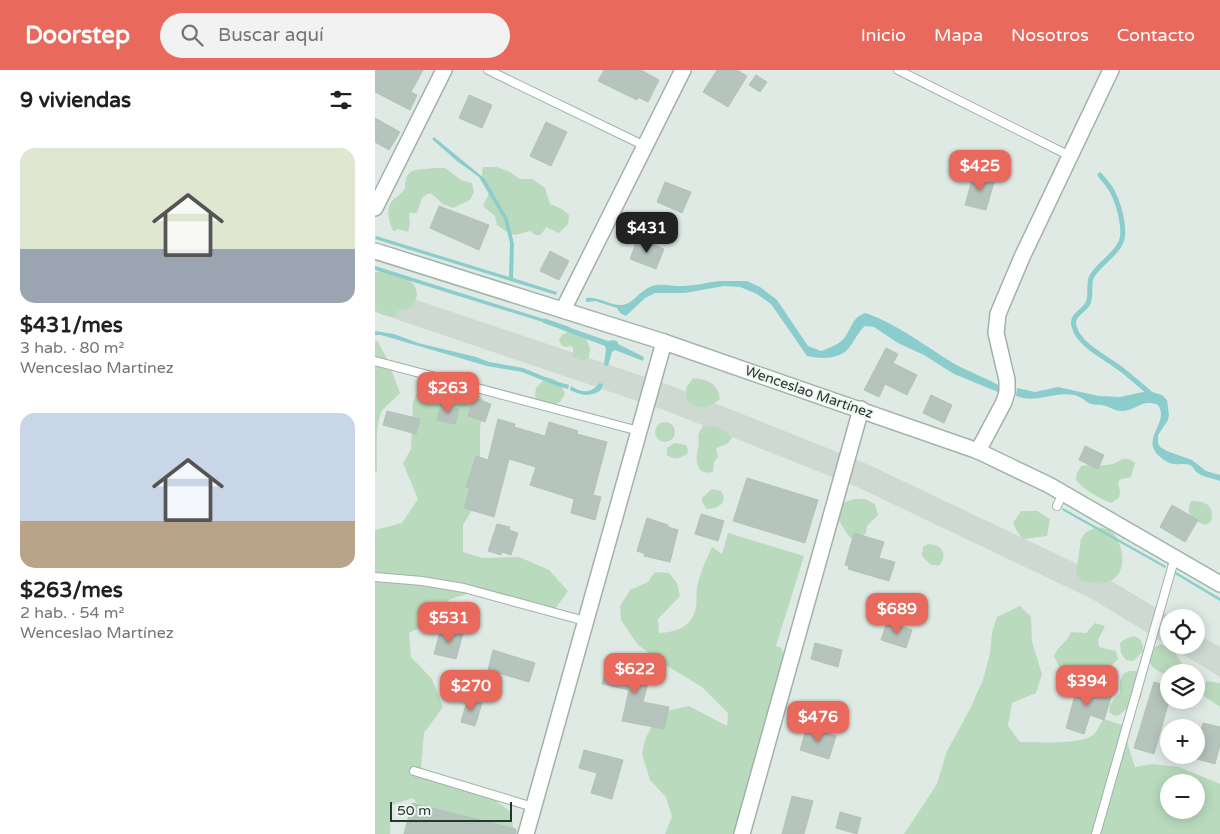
<!DOCTYPE html>
<html lang="es">
<head>
<meta charset="utf-8">
<style>
  :root { --surface:#fff; --page:#f2f2f2; --text:#202124; --muted:#757577; --accent:#ea695d }
  body { margin:0; font-family:"Varela Round",sans-serif; background:var(--page); color:var(--text); height:100vh; display:flex; flex-direction:column; font-size:19px; white-space:nowrap }
  * { box-sizing:border-box; margin:0 }
  p { font-size:16px; color:var(--muted) }
  .icon { flex:none; width:28px; height:28px; fill:none; stroke:currentColor; stroke-width:2; stroke-linecap:round; stroke-linejoin:round }
  .map { position:relative; flex:1; overflow:hidden }
  .panel { display:flex; flex-direction:column; background:var(--surface); width:375px }
  .panel>* { flex:none }
  .tools { position:absolute; left:785px; top:539px; display:grid; gap:10px }
  .tools a { display:grid; place-items:center; width:45px; height:45px; border-radius:50%; background:var(--surface); box-shadow:0 2px 12px #0003; font-size:25px }
  .scale { position:absolute; left:15px; bottom:12px; width:122px; box-sizing:border-box; padding-left:5px; border:2px solid #21392f; border-top:0; font-size:14px; line-height:18px; white-space:nowrap; color:#21392f; -webkit-text-stroke:4px #f0f7f2; paint-order:stroke }
  .price { position:absolute; translate:-50% -42px; padding:0 11px; border-radius:10px; background:var(--accent); color:#fff; font-size:16px; line-height:32px; filter:drop-shadow(0 1px 2px #0008) }
  .price::after { content:''; position:absolute; left:50%; top:30px; width:15px; height:11px; margin-left:-8px; background:inherit; clip-path:polygon(0 0,100% 0,50% 100%) }
  .price.on { background:#222; color:#fff }
  ul { padding:0; list-style:none }
  li { display:grid; align-content:center; gap:10px; height:265px; padding:0 20px }
  li span { display:grid; place-items:center; height:155px; border-radius:15px; color:#555 }
  li>.icon { margin-inline-start:auto }
  span .icon { width:90px; height:90px; fill:#fffc; stroke-width:1 }
  li b { font-size:21px }
  h2 { display:flex; justify-content:space-between; align-items:center; height:60px; padding:0 20px; font-size:21px }
  header { display:flex; align-items:center; gap:30px; box-sizing:border-box; height:70px; padding:0 25px; background:var(--accent); color:#fff }
  header strong { font-size:24px }
  nav { display:flex; gap:28px; margin-inline-start:auto; font-size:18px }
  .search { width:350px; height:45px; background:var(--page); display:flex; align-items:center; gap:12px; box-sizing:border-box; padding:0 18px; border-radius:28px; color:var(--muted); font-size:19px }
  main { display:flex; flex:1; min-height:0 }
  .map>svg:first-child { display:block }
  .built { fill:#ced9d2 }
  .green { fill:#b9dabd; fill-rule:evenodd }
  .water { fill:#8acdcc }
  .lines { fill:none; stroke-linecap:round; stroke-linejoin:round }
  .stream { stroke:#8acdcc; stroke-width:5 }
  .building { fill:#b5c4bc; stroke:#b2c3b9 }
  .service-casing { stroke:#a2b1aa; stroke-width:10 }
  .minor-casing { stroke:#a2b1aa; stroke-width:18 }
  .secondary-casing { stroke:#9fb5aa; stroke-width:18 }
  .service { stroke:#fff; stroke-width:8 }
  .minor { stroke:#fff; stroke-width:15 }
  .secondary { stroke:#fff; stroke-width:15 }
  .labels { text-anchor:middle; dominant-baseline:central; stroke-width:4; stroke-linejoin:round; paint-order:stroke }
  .street-label { font-size:14px; fill:#21392f; stroke:#f0f7f2 }
</style>
</head>
<body>
<header>
<strong>Doorstep</strong>
<div class="search"><svg class="icon" aria-label="search" viewBox="0 0 24 24"><circle cx="10" cy="10" r="6"/><path d="M15 15l6 6"/></svg>Buscar aquí</div>
<nav><a>Inicio</a><a>Mapa</a><a>Nosotros</a><a>Contacto</a></nav>
</header>
<main>
<section class="panel">
<h2>9 viviendas<svg class="icon" aria-label="filters" viewBox="0 0 24 24"><path d="M4 7h16M4 17h16"/><circle cx="9" cy="7" r="2"/><circle cx="15" cy="17" r="2"/></svg></h2>
<ul>
<li><span style="background:linear-gradient(#dfe7d0 65%,#9aa5b1 0)"><svg class="icon" aria-label="home" viewBox="0 0 24 24"><path d="M3 11l9-7 9 7M6 9v11h12V9"/></svg></span><div><b>$431/mes</b><p>3 hab. · 80 m²</p><p>Wenceslao Martínez</p></div></li>
<li><span style="background:linear-gradient(#c9d6e8 70%,#b9a48a 0)"><svg class="icon" aria-label="home" viewBox="0 0 24 24"><path d="M3 11l9-7 9 7M6 9v11h12V9"/></svg></span><div><b>$263/mes</b><p>2 hab. · 54 m²</p><p>Wenceslao Martínez</p></div></li>
</ul>
</section>
<div class="map">
<svg width="845" height="764" viewBox="0 0 845 764">
  <rect width="100%" height="100%" fill="#dfeae4"/>
  <path class="built" d="M0,216L297,316L492,394L730,507L796,547L794,548V575H821V563L845,577V607L717,529L480,416L289,340L0,242Z"/>
  <path class="green" d="M108,97H122L135,102L145,109H157L170,118L175,134L187,139L194,145L193,154L184,163L171,157L166,165H161L155,161L140,165L133,163L122,155L120,146L108,136L116,119L106,111Z
    M59,98H70L86,110L97,113L99,122L95,130L78,138L68,134L57,124H52L47,128L42,143H35L34,146L35,154L33,162L23,159L20,161H18C14,152 10,137 18,130C23,126 26,124 30,119C30,96 41,101 59,98Z
    M0,202C15,201 48,208 41,229C38,239 32,239 22,241L20,247C12,246 5,245 0,239Z
    M195,261L210,267L215,278L214,287L209,291L198,287V278L196,276L190,277L186,275L184,270L187,265Z
    M2,270L13,291L25,323C20,329 9,337 6,342C0,360 2,382 2,401L0,402V271Z
    M172,307C183,309 186,314 190,324L185,332L178,335L163,331L160,326L161,318Z
    M318,308C333,310 343,313 345,329C332,339 324,341 311,329V318Z
    M53,316L98,320L109,330L105,358V387L124,394L88,455V482L107,488L144,487L174,500L193,521L180,539L106,520L75,529L59,551L34,563L36,587L57,609L68,637L49,663L46,697L67,713L114,726L136,742L139,764L62,760L38,728L16,735L15,764H0V460L27,453L43,429L28,393L36,379L38,332L42,324Z
    M280 362a10 10 0 1 1 20 0a10 10 0 1 1-20 0Z
    M328,356C341,356 349,358 357,368L352,374L341,378L343,387L339,392L338,402C321,406 320,390 323,378C326,368 319,369 328,356Z
    M299,373L311,375L313,380L312,384C304,388 300,391 292,385V378Z
    M747,389H754L760,393L756,407L746,409L743,412L745,423L744,428L736,433C725,429 708,419 701,410L702,403L706,396C721,393 735,399 747,389Z
    M337,419L346,421C354,433 343,439 332,439L327,432V428Z
    M479,429H490L500,434L503,445L492,456L491,463L486,466L475,468L462,448L467,433Z
    M816,431C832,431 840,436 836,452L830,455C817,449 810,446 816,431Z
    M646,441H662L675,449L672,466L648,469L643,463L638,453Z
    M723,457C727,458 734,459 737,462C751,477 753,509 729,513C722,515 713,511 706,510L701,504L706,469L711,462Z
    M353,463L429,486L401,576L406,578L417,600L364,764H290L297,747L291,727L275,710L267,684L270,670L283,643L314,636L352,656L353,643L327,617L289,594L263,575L246,550L245,536L255,520L273,512L280,502L294,503L302,513L305,526L283,549L284,563C302,562 317,557 321,537C322,530 321,524 322,517C325,503 331,490 337,477L347,484Z
    M553,474C567,475 573,482 565,495C556,497 552,492 547,485L548,477Z
    M645,536L656,547L657,572L667,604L661,623L637,633L633,656L645,672C661,672 706,675 718,665C723,661 724,654 729,649L750,656L753,675L760,697L777,694L804,697L845,714V764H529L562,714L572,681L595,639L608,610L615,584L617,563L622,547ZM794,712H821V740H794Z
    M720,553L730,556L723,570L724,577L741,581L743,589L735,597L725,602L719,596L714,597L712,600V614L705,618L697,615L695,608L685,599L679,586C684,574 691,574 696,562L711,563Z
    M759,566C767,569 768,573 768,581L758,591L751,590L746,583L745,573L750,569Z
    M786,574L800,582L807,594L804,602H794V605C784,603 776,597 772,589L773,581Z
    M754,601H761L768,605V618L766,627L743,646L738,645L734,642L735,634L745,623V612L748,604Z
    M831,611L845,613V637L826,624Z"/>
  <path class="water" d="M59,67L110,109L133,149L139,174L138,208L182,222L181,225L0,169L1,166L134,207L135,173L129,149L104,107L82,91L57,69Z
    M0,196L175,251L174,254L0,200Z
    M345,211H372L385,217L402,230L433,276L446,281C455,278 465,274 470,267C478,256 477,247 491,243C523,255 549,275 578,293C592,301 609,307 623,315V322L579,304L549,285L523,273L499,257L490,256C483,262 480,270 474,278C464,290 445,289 432,286L396,234L382,224L365,217L349,216L310,223H280L270,228L251,246L245,243L242,238L220,231L212,232L211,231V228C224,226 235,236 248,235C259,233 265,220 277,216C286,213 297,216 307,216C320,216 333,212 345,211Z
    M187,255L233,271L239,270L243,272V274L269,287L268,291L240,280L237,282L233,296L229,295L231,280L230,276L185,259Z
    M0,261L19,264L43,273L101,287L114,292L148,298L180,311L194,315L193,319L182,316L147,302L112,296L6,265H0Z
    M224,313L228,314L226,320C216,327 206,326 195,320L196,316C206,323 217,324 224,313Z
    M683,317L724,326L745,327L768,322H777L787,325L792,330L794,345L793,350L783,365V373L785,377L792,381L817,390L831,401L845,405V411C838,408 830,408 823,403C819,401 819,397 815,395C810,393 805,395 800,394C794,394 787,389 783,385C766,368 795,352 783,335C766,328 762,341 746,341C740,341 737,338 731,336C725,334 718,336 712,332C708,329 704,326 699,325C678,321 662,334 641,326L642,318L660,322Z
    M688,438L791,496L790,498L687,440Z
    M801,502L845,528V531L800,504Z"/>
  <g class="lines">
    <path class="stream" d="M725,105C729,110 735,116 738,123C744,135 752,162 745,174C738,187 725,193 717,206C712,214 718,226 712,235C707,242 696,246 699,256C703,275 732,288 746,299C757,308 768,317 778,326
      M170,251L193,259"/>
  </g>
  <path class="building" d="M0,0H48L36,22L42,25L35,40L0,22Z
    M229,0H266L284,10L273,32L263,27L262,30L223,11Z
    M342,0H362L372,6L353,37L328,22Z
    M381,5L392,12L385,22L374,15Z
    M94,25L117,35L107,58L84,48Z
    M0,48L25,62L14,80L0,72Z
    M171,52L192,62L176,96L155,86Z
    M599,103L620,109L611,140L590,135Z
    M290,112L316,122L307,143L282,132Z
    M64,136L114,155L104,180L55,158Z
    M263,168L289,179L281,199L255,189Z
    M175,181L194,191L184,210L165,201Z
    M511,278L523,284L518,293L542,305L532,325L510,314L504,327L489,320Z
    M556,325L577,335L569,353L548,343Z
    M99,328L116,334L110,352L93,346Z
    M66,334L84,339L80,354L62,350Z
    M12,341L45,349L41,364L8,355Z
    M123,349L140,354L139,357L170,366L174,352L203,361L202,364L232,372L218,425L226,427L220,450L196,443L199,429L155,415L161,397L134,389L119,447L89,438L95,418L91,417L101,386L113,390Z
    M710,376L729,385L723,399L704,390Z
    M372,408L443,430L430,473L358,451Z
    M797,435L823,450L810,472L785,457Z
    M326,444L349,451L343,471L320,464Z
    M272,448L293,455V457L303,460L295,492L269,486L270,484L262,481Z
    M122,454L135,457L134,460L143,463L136,485L127,482L126,485L113,481Z
    M479,463L509,472L504,488L520,492L514,511L473,499L474,496L470,495Z
    M512,552L537,560L531,578L506,570Z
    M66,558L88,563L81,589L59,584Z
    M440,573L467,580L463,597L436,589Z
    M118,580L160,593L154,612L113,600Z
    M233,590L276,601L268,632L294,637L289,659L247,651L254,620L227,614Z
    M779,612L794,616V631L779,684L759,678Z
    M703,614L737,624L729,650L715,645L709,664L691,658Z
    M93,628L107,633L100,656L86,652Z
    M828,653L845,657V675L840,694L819,688V685H821V678Z
    M432,657L461,666L454,689L425,680Z
    M209,680L248,690L237,729L216,723L222,703L204,698Z
    M417,726L438,731L429,764H407Z
    M37,733L141,759V764H29Z
    M465,742L486,748L482,764L461,758Z"/>
  <g class="lines">
    <g class="service-casing">
      <path id="service" d="M113,0L270,76
        M523,0L695,86
        M0,291L264,361
        M682,436L688,423
        M0,507L47,511L89,518L210,551
        M39,701L158,737
        M721,764L800,487"/>
    </g>
    <g class="minor-casing">
      <path id="minor" d="M0,138L69,0
        M188,240L308,0
        M603,381L629,332L632,322V310L621,263L623,244L647,187L736,0
        M151,764L289,272
        M367,764L486,339"/>
    </g>
    <g class="secondary-casing">
      <path id="secondary" d="M0,181L289,272L603,381L674,415L845,514"/>
    </g>
    <use href="#service" class="service"/>
    <use href="#minor" class="minor"/>
    <use href="#secondary" class="secondary"/>
  </g>
  <g class="labels">
    <g class="street-label">
      <text transform="translate(434 322) rotate(19)">Wenceslao Martínez</text>
    </g>
  </g>
</svg>
<div class="tools">
<a><svg class="icon" aria-label="locate" viewBox="0 0 24 24"><circle cx="12" cy="12" r="6"/><path d="M12 2v4M12 18v4M2 12h4M18 12h4"/></svg></a>
<a><svg class="icon" aria-label="layers" viewBox="0 0 24 24"><path d="M12 4l9 5-9 5-9-5zM3 14l9 5 9-5"/></svg></a>
<a>+</a>
<a>−</a>
</div>
<div class="scale">50 m</div>
<b class="price" style="left:605px;top:122px">$425</b>
<b class="price on" style="left:272px;top:184px">$431</b>
<b class="price" style="left:73px;top:344px">$263</b>
<b class="price" style="left:522px;top:565px">$689</b>
<b class="price" style="left:74px;top:574px">$531</b>
<b class="price" style="left:260px;top:625px">$622</b>
<b class="price" style="left:712px;top:637px">$394</b>
<b class="price" style="left:96px;top:642px">$270</b>
<b class="price" style="left:443px;top:673px">$476</b>
</div>
</main>
</body>
</html>
